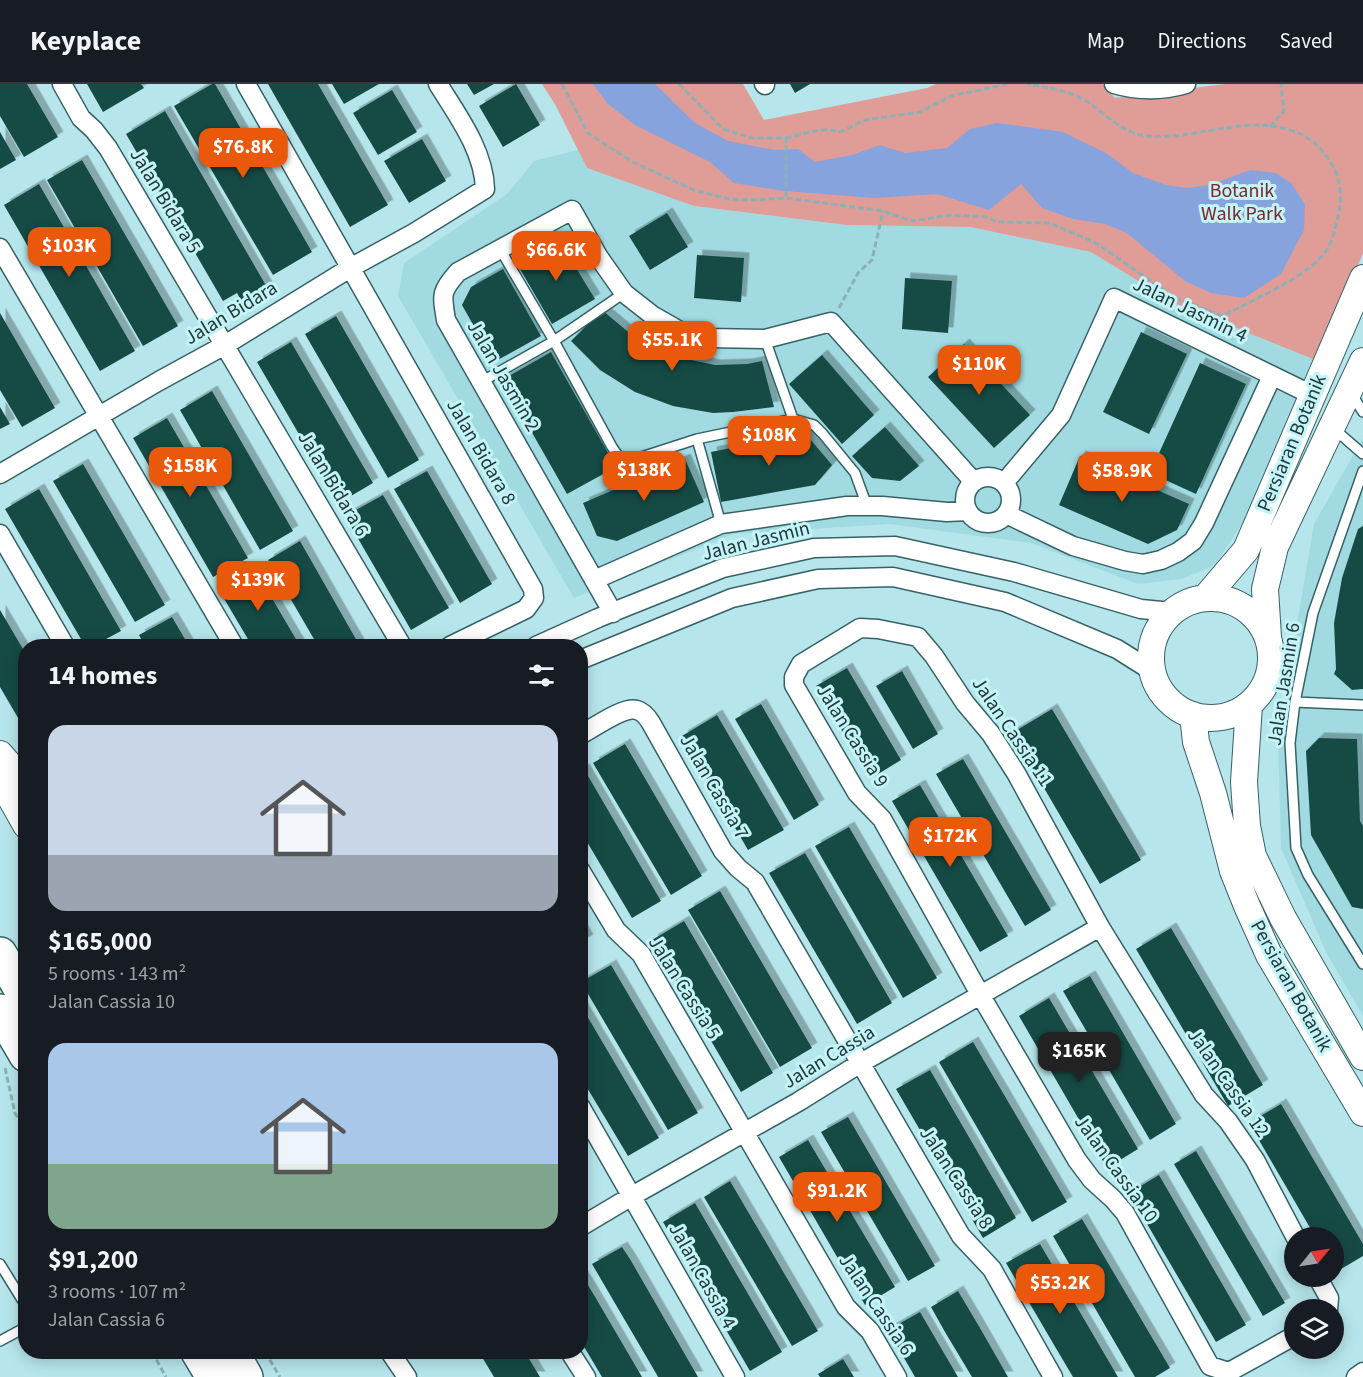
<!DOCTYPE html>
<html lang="en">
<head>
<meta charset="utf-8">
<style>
  :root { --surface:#171b24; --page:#20242c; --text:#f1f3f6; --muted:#9ea1a6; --line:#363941; --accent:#ea580c }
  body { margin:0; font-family:"Source Sans 3",sans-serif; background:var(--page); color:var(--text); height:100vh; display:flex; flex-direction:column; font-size:22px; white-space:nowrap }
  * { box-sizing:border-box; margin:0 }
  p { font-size:20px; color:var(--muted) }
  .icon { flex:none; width:33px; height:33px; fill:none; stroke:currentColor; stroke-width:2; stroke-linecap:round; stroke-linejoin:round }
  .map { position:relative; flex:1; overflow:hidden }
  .side { position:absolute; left:18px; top:555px; width:570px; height:720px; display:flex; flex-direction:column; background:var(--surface); border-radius:24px; box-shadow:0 3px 15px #0003 }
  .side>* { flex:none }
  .needle { width:39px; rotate:60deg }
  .controls { position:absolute; left:1284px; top:1143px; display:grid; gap:12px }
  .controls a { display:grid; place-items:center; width:60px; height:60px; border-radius:50%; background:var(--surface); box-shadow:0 3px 15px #0003; font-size:30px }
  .price { position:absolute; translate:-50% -51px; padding:0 14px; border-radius:12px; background:var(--accent); color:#fff; font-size:20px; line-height:39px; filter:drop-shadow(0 2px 3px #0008) }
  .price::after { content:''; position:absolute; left:50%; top:36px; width:18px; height:14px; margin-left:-9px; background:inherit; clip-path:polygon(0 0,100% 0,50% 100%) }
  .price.selected { background:#222; color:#fff }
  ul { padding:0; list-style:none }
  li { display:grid; align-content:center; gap:12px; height:318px; padding:0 30px }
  li span { display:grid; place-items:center; height:186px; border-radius:18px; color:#555 }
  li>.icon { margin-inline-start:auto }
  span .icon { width:108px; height:108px; fill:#fffc; stroke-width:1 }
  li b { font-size:26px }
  h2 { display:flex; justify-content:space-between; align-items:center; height:72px; padding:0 30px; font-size:26px }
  header { display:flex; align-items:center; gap:36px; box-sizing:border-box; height:84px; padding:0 30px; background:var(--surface); border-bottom:2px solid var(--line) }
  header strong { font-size:28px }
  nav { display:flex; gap:33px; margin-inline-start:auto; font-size:21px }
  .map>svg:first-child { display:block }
  .built { fill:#a1dbe1 }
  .green { fill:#e09c97 }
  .water { fill:#86a3dd }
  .building { fill:#184b45; filter:url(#shadow) }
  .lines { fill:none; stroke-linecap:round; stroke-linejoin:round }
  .lane-casing { stroke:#356267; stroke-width:12 }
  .street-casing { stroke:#356267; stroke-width:21 }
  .secondary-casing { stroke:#356267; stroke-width:28 }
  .highway-casing { stroke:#356267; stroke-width:36 }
  .path { stroke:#8ab1b5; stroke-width:3; stroke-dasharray:6 3; stroke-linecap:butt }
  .lane { stroke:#fff; stroke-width:9 }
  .street { stroke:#fff; stroke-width:18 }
  .secondary { stroke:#fff; stroke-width:26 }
  .highway { stroke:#fff; stroke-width:33 }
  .labels { text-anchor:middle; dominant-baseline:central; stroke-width:6; stroke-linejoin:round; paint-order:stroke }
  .park-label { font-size:20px; fill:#7f2728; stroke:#c3f4f8 }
  .street-label { font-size:20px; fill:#243739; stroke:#c3f4f8 }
</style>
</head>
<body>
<header>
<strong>Keyplace</strong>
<nav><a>Map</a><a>Directions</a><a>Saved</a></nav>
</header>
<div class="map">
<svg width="1363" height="1293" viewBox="0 0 1363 1293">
  <defs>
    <filter id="shadow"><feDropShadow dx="5.5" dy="-5.5" stdDeviation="0" flood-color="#0004"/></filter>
  </defs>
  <rect width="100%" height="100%" fill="#b6e6eb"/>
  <path class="built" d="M578,66L587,84L694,122L846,141L970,143L1091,168L1174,219L1318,277L1242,440L1215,481L1182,495L1138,500L1031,459L889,440L734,450L574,514L398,212L404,179L507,110L534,77Z
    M1363,354V932L1326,868L1281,764L1278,650L1314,440Z"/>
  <path class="green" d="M542,0H743L764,36L927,4L936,0H1102L1115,14L1225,0H1363V169L1318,277L1174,219L1091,168L970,143L846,141L694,122L587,84L556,22Z"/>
  <path class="water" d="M593,0H655L695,39L728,57L775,66L798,65L815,78L852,71L880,61L905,69L947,64L970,45L997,39L1063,48L1106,69L1133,89L1166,101L1187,104L1210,101L1250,86L1276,89L1291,99L1305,120L1304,146L1281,190L1244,214L1211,209L1185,197L1127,149L1105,140L1073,135L1042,124L1021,100L989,126L937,110L874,114L785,107L734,99L710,78L635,41L608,20Z"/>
  <path class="building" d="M0,0H27L58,53L24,73L0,32Z
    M87,0H141L144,4L103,28Z
    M212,0H215L312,168L273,191L174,22Z
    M268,0H318L388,121L350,143Z
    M332,0H379L344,20Z
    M467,0H494L474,11Z
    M516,0L540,41L503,63L479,22Z
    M790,0H810L795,9Z
    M392,6L417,48L378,71L353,29Z
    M165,27L268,205L243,220L237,209L223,217L126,50Z
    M0,48L16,76L0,85Z
    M422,55L446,97L409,119L384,77Z
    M82,76L178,242L143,262L47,96Z
    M39,100L135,267L100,287L4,121Z
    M667,129L688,163L650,186L629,152Z
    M554,158L564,164L595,215L552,240L517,180Z
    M697,171L744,174L741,218L694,214Z
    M503,185L541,252L494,278L462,221L471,203Z
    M905,194L952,197L948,249L902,245Z
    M602,226L639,257L668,271L715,281L747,280L762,277L774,323L733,328L713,329L673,322L635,308L600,286L571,257Z
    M0,229L55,324L22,343L0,306Z
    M336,232L419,376L388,394L305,250Z
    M1141,248L1187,270L1149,350L1103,328Z
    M291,258L373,399L339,419L257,278Z
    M964,260L1030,331L994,364L928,293Z
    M551,268L616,383L567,410L502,296Z
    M822,271L874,331L842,360L789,300Z
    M1200,279L1246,300L1196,410L1150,389Z
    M212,307L293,447L260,466L180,326Z
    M0,323L10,340L0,345Z
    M167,334L248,474L213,493L133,354Z
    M885,343L919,382L900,397L872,394L852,372Z
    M805,349L832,381L815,401L721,418L711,368Z
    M1080,372L1189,420L1177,446L1148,460L1059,421Z
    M685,375L704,418L617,457L597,452L583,419Z
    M83,380L165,521L135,538L53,397Z
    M427,387L492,500L460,519L394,405Z
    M39,405L121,547L93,562H85L5,425Z
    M383,411L449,524L411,546L345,432Z
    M1363,442V605L1352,606L1334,590L1336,585L1334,539L1342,494L1358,445Z
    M300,457L357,557L360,562H318L268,476Z
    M255,485L263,499L300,562H252L219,506Z
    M0,526L26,570V637L21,639L0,603Z
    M172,533L189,562H145L139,551Z
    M847,584L901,676L870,695L816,602Z
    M902,587L938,650L913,665L876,602Z
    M761,620L819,721L794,736L735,635Z
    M1052,625L1141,776L1100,800L1012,649Z
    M717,631L784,746L748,766L682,652Z
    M1319,654L1357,655L1360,737L1363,742V825L1352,823L1311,751L1306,667Z
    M625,660L702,792L671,811L593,679Z
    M963,675L1051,826L1025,842L936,690Z
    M584,685L661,817L632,834L580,746V687Z
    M920,701L1008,852L980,868L892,717Z
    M849,743L937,894L903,914L815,762Z
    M805,769L892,919L857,940L769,789Z
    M720,807L812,964L780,983L688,826Z
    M684,837L773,989L741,1008L652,856Z
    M580,842L588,856L580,860Z
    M1171,844L1263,1001L1228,1022L1136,865Z
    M611,881L698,1029L668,1046L581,898Z
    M1090,892L1176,1040L1150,1056L1063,907Z
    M1049,914L1138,1065L1107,1084L1019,932Z
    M580,920L659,1054L628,1072L580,992Z
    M973,958L1067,1118L1032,1138L939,978Z
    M930,986L1016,1134L983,1154L896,1005Z
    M1281,1020L1363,1160V1172L1336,1188L1334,1183V1154H1316L1249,1039Z
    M848,1033L935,1182L908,1197L821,1048Z
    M808,1056L895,1203L865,1221L779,1073Z
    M1196,1067L1285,1219L1263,1232L1174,1080Z
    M1159,1091L1246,1241L1216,1258L1129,1109Z
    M730,1097L818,1247L792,1262L704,1113Z
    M695,1119L782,1268L750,1287L663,1138Z
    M1082,1135L1170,1284L1155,1293H1135L1053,1152Z
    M1040,1160L1047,1172L1118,1293H1073L1057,1266L1006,1179Z
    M622,1163L630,1175L698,1293H658L657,1291L592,1180Z
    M580,1188L594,1211L642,1293H602L586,1266L580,1257Z
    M958,1207L980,1244L1008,1293H972L945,1248L931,1223Z
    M920,1228L927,1240L958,1293H915L888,1246Z
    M479,1268H525L540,1293H494Z
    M843,1275L854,1293H820L818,1290Z"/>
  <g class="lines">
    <g class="lane-casing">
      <path id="lane" d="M500,165L554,257L612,363L619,373L632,376L697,355L793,335L814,341L823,350L855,389L867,422
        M765,255L793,335
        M481,298L554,257L624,209
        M1351,309L1363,328
        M1333,344L1363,370
        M697,355L721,440
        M1363,387L1313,529L1295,618L1290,659L1296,764L1308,791L1363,880
        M1295,618L1363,621
        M0,1180L26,1222
        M0,1257L26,1243"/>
    </g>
    <g class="street-casing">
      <path id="street" d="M62,0L81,34L94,46L108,64L402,562
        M246,0L533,505L534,514L526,525L450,562
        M764,0L765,1
        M1114,0C1138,7 1162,7 1186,0
        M0,164L234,562
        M0,390L159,297L225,261L350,184L414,149L485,105C484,67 458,32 438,0
        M965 416a23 23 0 1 1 46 0a23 23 0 1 1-46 0Z
        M1004,399L1061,331L1114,214L1312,311
        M1006,430L1073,462L1125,477L1143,480L1161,476L1178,468L1193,457L1204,439L1272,292
        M0,450L65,562
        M594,496L721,440L847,422H882L947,428L968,427
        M613,529L446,236C442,211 440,208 458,188L572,126L598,172L624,209L652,231L680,247L709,254L765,255L831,238L974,398
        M536,562L598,534L723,484L814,464L895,462L1014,488L1141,525L1172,528
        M580,576L732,514L818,495L893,493L1005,518L1117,565L1152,587
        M580,651C594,644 623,622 637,626C644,628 648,634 651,639L723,767L738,784L755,798L961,1152L992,1185L1053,1293
        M580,786L616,846L641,870L846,1223L870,1247L897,1293
        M580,1022L735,1293
        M580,1143L632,1112L798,1018L859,980L1100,843
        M1317,1192L1329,1214L1328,1226
        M1294,1252L1229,1288L1210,1282L1125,1129L1113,1115L1092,1096L1077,1076L981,912L882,735L857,709L794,601V593L801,580L860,544L878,545L918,553L934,572L965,619L991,650L1016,689L1100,843L1204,1011L1228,1037L1255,1076L1296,1154
        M390,1268L407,1293
        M570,1268L586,1293
        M1356,1293L1363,1288"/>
    </g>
    <g class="secondary-casing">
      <path id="secondary" d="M1205,514L1246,466L1363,194
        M1151 574a60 60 0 1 1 120 0a60 60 0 1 1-120 0Z
        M1268,553L1265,505L1275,463L1363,277
        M1249,621L1244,698L1247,742L1253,772L1283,834L1363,973
        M1193,631L1196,658L1213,709L1233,787L1247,822L1269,871L1363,1029
        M0,670L14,686L26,694
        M0,695L26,741"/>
    </g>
    <g class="highway-casing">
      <path id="highway" d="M0,870L26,914
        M0,927L26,971
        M198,1268L213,1293
        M232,1268L246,1293"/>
    </g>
    <path class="path" d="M562,0L588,49L631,77L694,106L729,115L748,116L786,114L883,127L912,137L950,131L986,133L998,138L1050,139L1096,159L1177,215L1223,232C1252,216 1308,193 1326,167C1332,159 1335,146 1337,137C1342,119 1342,101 1334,84C1323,64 1309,51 1287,45C1239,32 1192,57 1147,52C1125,50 1108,33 1092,21C1073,7 1050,4 1028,0
      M679,0L723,45L752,54H786V114
      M1270,43L1284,27L1281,0
      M786,54C804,50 822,42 840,48L865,36L920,28L951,12L1008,0
      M839,224L858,189L872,176L883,127
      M5,984L15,1029L26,1047
      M152,1268L166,1293
      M265,1268L280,1293"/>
    <use href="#lane" class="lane"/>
    <use href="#street" class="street"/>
    <use href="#secondary" class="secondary"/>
    <use href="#highway" class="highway"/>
  </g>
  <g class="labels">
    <g class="park-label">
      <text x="1242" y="107">Botanik<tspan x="1242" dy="23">Walk Park</tspan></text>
    </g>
    <g class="street-label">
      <text transform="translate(165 117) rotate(59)">Jalan Bidara 5</text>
      <text transform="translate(1190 226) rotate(26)">Jalan Jasmin 4</text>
      <text transform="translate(231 229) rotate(-31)">Jalan Bidara</text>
      <text transform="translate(503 292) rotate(60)">Jalan Jasmin 2</text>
      <text transform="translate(1292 359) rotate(-67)">Persiaran Botanik</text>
      <text transform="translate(481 368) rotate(60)">Jalan Bidara 8</text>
      <text transform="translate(333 400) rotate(59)">Jalan Bidara 6</text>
      <text transform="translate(756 457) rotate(-14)">Jalan Jasmin</text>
      <text transform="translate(1284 600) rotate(-81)">Jalan Jasmin 6</text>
      <text transform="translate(1012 648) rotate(56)">Jalan Cassia 11</text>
      <text transform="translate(852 652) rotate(58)">Jalan Cassia 9</text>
      <text transform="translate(714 703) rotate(60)">Jalan Cassia 7</text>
      <text transform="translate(1291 902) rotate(61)">Persiaran Botanik</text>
      <text transform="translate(684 904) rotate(58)">Jalan Cassia 5</text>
      <text transform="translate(829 973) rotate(-31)">Jalan Cassia</text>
      <text transform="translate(1228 999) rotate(55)">Jalan Cassia 12</text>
      <text transform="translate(1116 1085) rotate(54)">Jalan Cassia 10</text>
      <text transform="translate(956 1094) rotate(57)">Jalan Cassia 8</text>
      <text transform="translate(702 1192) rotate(61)">Jalan Cassia 4</text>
      <text transform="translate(876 1221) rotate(56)">Jalan Cassia 6</text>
    </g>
  </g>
</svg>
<div class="controls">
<a><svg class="needle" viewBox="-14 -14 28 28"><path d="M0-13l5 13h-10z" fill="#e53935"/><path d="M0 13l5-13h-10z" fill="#9ea1a6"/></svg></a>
<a><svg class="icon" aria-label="layers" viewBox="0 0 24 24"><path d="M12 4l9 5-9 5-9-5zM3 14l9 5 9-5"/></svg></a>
</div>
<b class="price" style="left:243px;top:95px">$76.8K</b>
<b class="price" style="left:69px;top:194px">$103K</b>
<b class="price" style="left:556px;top:198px">$66.6K</b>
<b class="price" style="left:672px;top:288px">$55.1K</b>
<b class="price" style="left:979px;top:312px">$110K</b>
<b class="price" style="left:769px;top:383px">$108K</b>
<b class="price" style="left:190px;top:414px">$158K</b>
<b class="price" style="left:644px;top:418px">$138K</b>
<b class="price" style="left:1122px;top:419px">$58.9K</b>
<b class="price" style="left:258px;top:528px">$139K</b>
<b class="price" style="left:950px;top:784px">$172K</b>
<b class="price selected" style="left:1079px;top:999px">$165K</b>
<b class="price" style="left:837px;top:1139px">$91.2K</b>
<b class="price" style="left:1060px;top:1231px">$53.2K</b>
<section class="side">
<h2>14 homes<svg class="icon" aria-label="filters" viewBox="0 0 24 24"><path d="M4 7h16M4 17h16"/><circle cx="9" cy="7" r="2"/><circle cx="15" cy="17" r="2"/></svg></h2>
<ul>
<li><span style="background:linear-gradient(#c9d6e8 70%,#9aa5b1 0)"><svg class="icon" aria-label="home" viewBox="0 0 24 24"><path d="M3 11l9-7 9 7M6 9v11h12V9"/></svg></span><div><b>$165,000</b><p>5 rooms · 143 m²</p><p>Jalan Cassia 10</p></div></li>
<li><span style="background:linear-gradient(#a9c7e8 65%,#7fa58c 0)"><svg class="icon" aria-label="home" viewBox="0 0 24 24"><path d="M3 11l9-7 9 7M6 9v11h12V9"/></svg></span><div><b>$91,200</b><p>3 rooms · 107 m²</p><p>Jalan Cassia 6</p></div></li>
</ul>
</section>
</div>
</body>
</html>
